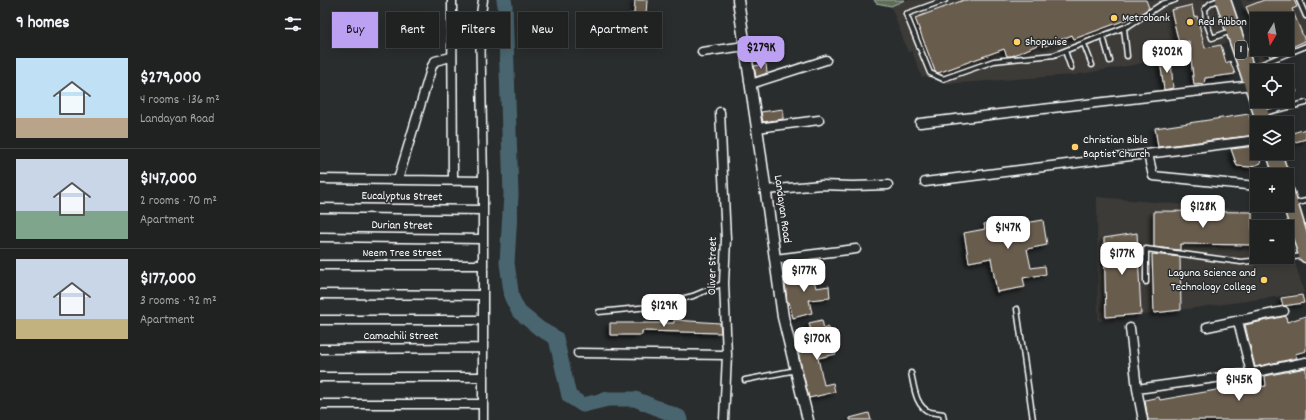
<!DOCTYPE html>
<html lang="en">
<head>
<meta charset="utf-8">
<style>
  :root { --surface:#202222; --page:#2d2f2f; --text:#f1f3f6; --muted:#a2a4a5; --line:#3d3f40; --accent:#bca0f2 }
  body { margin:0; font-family:Dekko,sans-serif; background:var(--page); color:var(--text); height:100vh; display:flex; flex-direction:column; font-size:15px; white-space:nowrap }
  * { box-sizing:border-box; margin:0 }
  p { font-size:13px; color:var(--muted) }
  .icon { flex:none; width:22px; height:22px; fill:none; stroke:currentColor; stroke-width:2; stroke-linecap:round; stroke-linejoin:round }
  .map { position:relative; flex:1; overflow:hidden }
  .panel { display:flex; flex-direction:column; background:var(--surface); width:320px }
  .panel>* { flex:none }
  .top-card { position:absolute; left:12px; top:12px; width:380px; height:36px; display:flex; gap:8px }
  .needle { width:26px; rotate:190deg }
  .buttons { position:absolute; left:930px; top:12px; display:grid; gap:8px }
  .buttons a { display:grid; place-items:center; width:44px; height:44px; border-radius:0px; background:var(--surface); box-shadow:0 2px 10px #0003,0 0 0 1px var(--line); font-size:20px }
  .price { position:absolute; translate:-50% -34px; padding:0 9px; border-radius:8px; background:#fff; color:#222; font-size:13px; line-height:26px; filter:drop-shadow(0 1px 2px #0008) }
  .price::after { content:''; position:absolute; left:50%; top:24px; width:12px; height:9px; margin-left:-6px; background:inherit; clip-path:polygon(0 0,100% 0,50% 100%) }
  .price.on { background:var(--accent); color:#111 }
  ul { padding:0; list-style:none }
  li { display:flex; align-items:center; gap:12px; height:100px; padding:0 16px }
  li+li { border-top:1px solid var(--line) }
  li span { display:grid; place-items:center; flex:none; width:112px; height:80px; border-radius:0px; color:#555 }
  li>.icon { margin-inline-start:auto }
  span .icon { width:48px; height:48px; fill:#fffc; stroke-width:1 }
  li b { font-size:17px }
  h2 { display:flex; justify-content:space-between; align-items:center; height:48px; padding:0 16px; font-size:17px }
  .tag { padding:0 14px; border-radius:0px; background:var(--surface); box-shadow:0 2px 10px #0003,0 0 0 1px var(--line); font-size:14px; line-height:36px }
  .tag.on { background:var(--accent); color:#111 }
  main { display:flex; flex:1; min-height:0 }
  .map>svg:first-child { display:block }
  .built { fill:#3c3b38; fill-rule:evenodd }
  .green { fill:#5c6d57; stroke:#aeb6ab }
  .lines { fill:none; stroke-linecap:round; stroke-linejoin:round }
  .river { stroke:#4a666f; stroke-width:15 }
  .building { fill:#675c4e; stroke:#fff; filter:url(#shadow) }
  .service-casing { stroke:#fff; stroke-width:7 }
  .minor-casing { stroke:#fff; stroke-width:11 }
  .tertiary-casing { stroke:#fff; stroke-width:13 }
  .trunk-casing { stroke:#fff; stroke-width:17 }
  .service { stroke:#2a2d2e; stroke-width:4 }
  .minor { stroke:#2a2d2e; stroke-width:8 }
  .tertiary { stroke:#2a2d2e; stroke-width:10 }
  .trunk { stroke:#746a5a; stroke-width:14 }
  .poi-dot { fill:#ffd166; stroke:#2a2d2e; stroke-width:1.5 }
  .labels { text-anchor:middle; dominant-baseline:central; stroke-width:3; stroke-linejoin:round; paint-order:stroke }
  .shield { fill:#2a2d2e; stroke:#bfc0c0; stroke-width:1 }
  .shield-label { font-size:11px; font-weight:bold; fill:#fff }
  .poi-label { font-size:12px; fill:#fff; stroke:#2a2d2e; text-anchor:start }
  .street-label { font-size:12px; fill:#fff; stroke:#2a2d2e }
</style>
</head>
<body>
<main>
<section class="panel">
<h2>9 homes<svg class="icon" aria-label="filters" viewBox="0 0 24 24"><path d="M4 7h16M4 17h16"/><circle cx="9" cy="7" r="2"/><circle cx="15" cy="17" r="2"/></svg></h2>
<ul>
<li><span style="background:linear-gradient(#bfe0f5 75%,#b9a48a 0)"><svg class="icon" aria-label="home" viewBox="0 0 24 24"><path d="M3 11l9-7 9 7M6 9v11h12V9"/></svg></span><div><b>$279,000</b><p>4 rooms · 136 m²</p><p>Landayan Road</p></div></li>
<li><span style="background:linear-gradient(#c9d6e8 65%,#7fa58c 0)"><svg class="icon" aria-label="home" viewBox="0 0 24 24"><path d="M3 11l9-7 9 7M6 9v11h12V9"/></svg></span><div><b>$147,000</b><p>2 rooms · 70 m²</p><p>Apartment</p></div></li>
<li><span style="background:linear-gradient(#c9d6e8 75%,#c2b280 0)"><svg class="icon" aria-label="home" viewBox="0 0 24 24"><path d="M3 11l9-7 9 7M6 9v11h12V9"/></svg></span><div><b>$177,000</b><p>3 rooms · 92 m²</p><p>Apartment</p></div></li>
</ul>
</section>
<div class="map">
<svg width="986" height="420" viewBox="0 0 986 420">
  <defs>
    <filter id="shadow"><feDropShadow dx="-3.5" dy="3.5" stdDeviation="2" flood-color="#0009"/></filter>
  </defs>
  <rect width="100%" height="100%" fill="#2a2d2e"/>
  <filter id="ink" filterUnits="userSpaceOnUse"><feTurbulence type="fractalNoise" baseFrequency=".025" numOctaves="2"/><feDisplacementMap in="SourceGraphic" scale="8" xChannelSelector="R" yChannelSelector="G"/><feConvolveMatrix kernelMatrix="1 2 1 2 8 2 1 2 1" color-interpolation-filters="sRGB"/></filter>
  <g filter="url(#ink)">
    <path class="built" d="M585,0H892L907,43L813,65L754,75L624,84L606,76L602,77L592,51L588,52L571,6Z
      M921,0H986V41L939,62ZM937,19H967V49H937Z
      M777,197L934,211L933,256L967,257V253H972L984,293L778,321Z"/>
    <path class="green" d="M554,0H585L571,6L556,3Z"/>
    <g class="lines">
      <path class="river" d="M184,0L185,5L191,195L187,263L192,298L199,312L220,329L236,338L249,396L263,405L288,399H315L359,417L360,420"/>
    </g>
    <path class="building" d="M315,0H327L326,15L334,16L333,30L308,28L309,14H314Z
      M644,0H826L829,8L819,15L754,39L752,35L725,46L724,42L692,56H687L684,49L618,73L615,71L595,18Z
      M944,0H974L977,7L972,9L985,41L950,57L947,49H967V19H937V32L926,7Z
      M872,5L874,17L877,16L885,48L901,45L906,63L910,61L915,74L885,78L884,84L874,85L869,41L859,43L851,10Z
      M851,59L853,88L844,90L840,60Z
      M446,64L447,73L436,77L434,66Z
      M967,68L977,92L967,96Z
      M463,109V119L443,122L441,112Z
      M929,114L935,135L838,147L835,128Z
      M986,129V139L972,143L969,134Z
      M936,146L937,153H938L941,163L931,167L917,166L911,149Z
      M834,211L932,212V229H937V245L860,244V250L834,247Z
      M698,218L700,224L723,220L727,245L707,249L711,268L725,266L726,274L703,278L705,287L677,292L671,258L649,262L644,233L665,229L664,224Z
      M817,233L821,314L786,317L784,238Z
      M832,254L860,257L861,310L834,313Z
      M491,268L496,288L509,286L510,298L489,300L492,313L473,318L469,302H467L465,281L479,278L477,271Z
      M982,295L984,303L963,306L961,298Z
      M966,316L967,322L986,316V351L975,354L977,358L935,367L925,325Z
      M354,320L400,323L401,333L322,331V335H290V323H354Z
      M502,320L504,329L508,327L516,354L498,358L504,385L513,383L515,392L489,398L477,348L497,344L494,330L491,331L489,323Z
      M986,368V420H828L825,400L839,397L840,400L913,387V391L946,386L945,376Z
      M549,413L551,420H530V418Z"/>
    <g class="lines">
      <g class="service-casing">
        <path id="service" d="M625,0L586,14L610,73L623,79L674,61L734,55L808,26L842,4L855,0
          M899,0L891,3L885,9L886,21L892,38L911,31
          M979,0L986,16
          M804,28L807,56
          M783,36L790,61
          M764,44L772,65
          M745,51L751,68
          M930,69L986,46
          M943,113L986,103
          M973,204L986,201
          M826,282V249L921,262L984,256
          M697,309L713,420
          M279,312L329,307L373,296L404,283
          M591,373C594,385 595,407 610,412C614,413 619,413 623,414L624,420
          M425,380L476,370"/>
      </g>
      <g class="minor-casing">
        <path id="minor" d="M132,0L133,181
          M163,0L160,21L163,181V420
          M382,52L425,46
          M431,84L506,60
          M400,112L406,239L404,283L407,355L404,420
          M600,123L933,85
          M437,128L499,120
          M828,154L833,176L937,186
          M0,179L163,181
          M78,180L112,66L115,61L131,57
          M605,182L937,140
          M446,190L501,185L533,186L568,185
          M0,208L163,210
          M0,237L163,239
          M455,259L536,249
          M0,265H163
          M0,294L163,295
          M0,320H163
          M918,321L931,373
          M887,327L964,311
          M810,328L817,389L823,420
          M0,349L163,348
          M258,353L407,355
          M0,377H163
          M817,389L931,373L986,362
          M0,404H163"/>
      </g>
      <g class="tertiary-casing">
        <path id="tertiary" d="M418,0L437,128L463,317L488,420"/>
      </g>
      <g class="trunk-casing">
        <path id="trunk" d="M903,0L937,100
          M937,101L944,123
          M954,153L961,175
          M967,193L986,255"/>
      </g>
      <use href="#service" class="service"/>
      <use href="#minor" class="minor"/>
      <use href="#tertiary" class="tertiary"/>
      <use href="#trunk" class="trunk"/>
    </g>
  </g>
  <g class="poi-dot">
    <circle cx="794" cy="18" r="4"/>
    <circle cx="870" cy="22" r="4"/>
    <circle cx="697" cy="42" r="4"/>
    <circle cx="755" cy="147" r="4"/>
    <circle cx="944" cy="280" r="4"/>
  </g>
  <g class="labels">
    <rect class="shield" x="915" y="41" width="12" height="18" rx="3"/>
    <g class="shield-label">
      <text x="921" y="50">1</text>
    </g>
    <g class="poi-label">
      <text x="802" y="18">Metrobank</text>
      <text x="878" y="22">Red Ribbon</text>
      <text x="705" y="42">Shopwise</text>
      <text x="763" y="140">Christian Bible<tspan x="763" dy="14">Baptist Church</tspan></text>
      <text x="936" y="273" text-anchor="end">Laguna Science and<tspan x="936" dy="14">Technology College</tspan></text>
    </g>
    <g class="street-label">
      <text transform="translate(82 197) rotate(1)">Eucalyptus Street</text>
      <text transform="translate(462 209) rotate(82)">Landayan Road</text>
      <text transform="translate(82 226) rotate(1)">Durian Street</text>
      <text x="82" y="253">Neem Tree Street</text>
      <text transform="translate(393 266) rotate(-89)">Oliver Street</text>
      <text x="81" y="336">Camachili Street</text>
    </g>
  </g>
</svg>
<div class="buttons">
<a><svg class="needle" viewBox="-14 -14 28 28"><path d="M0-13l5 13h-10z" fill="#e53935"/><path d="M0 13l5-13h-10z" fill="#a2a4a5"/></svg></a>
<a><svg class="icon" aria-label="locate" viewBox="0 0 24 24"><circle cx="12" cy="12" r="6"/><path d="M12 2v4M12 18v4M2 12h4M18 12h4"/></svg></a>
<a><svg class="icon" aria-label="layers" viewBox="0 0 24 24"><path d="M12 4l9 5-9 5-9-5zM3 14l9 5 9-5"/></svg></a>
<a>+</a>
<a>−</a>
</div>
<b class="price on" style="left:441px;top:70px">$279K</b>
<b class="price" style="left:847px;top:74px">$202K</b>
<b class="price" style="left:883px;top:229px">$128K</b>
<b class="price" style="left:688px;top:250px">$147K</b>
<b class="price" style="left:802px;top:276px">$177K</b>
<b class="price" style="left:484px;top:293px">$177K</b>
<b class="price" style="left:344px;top:328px">$129K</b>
<b class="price" style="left:497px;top:361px">$170K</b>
<b class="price" style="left:919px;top:402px">$145K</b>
<div class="top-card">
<a class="tag on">Buy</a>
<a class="tag">Rent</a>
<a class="tag">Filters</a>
<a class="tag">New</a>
<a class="tag">Apartment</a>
</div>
</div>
</main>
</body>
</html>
